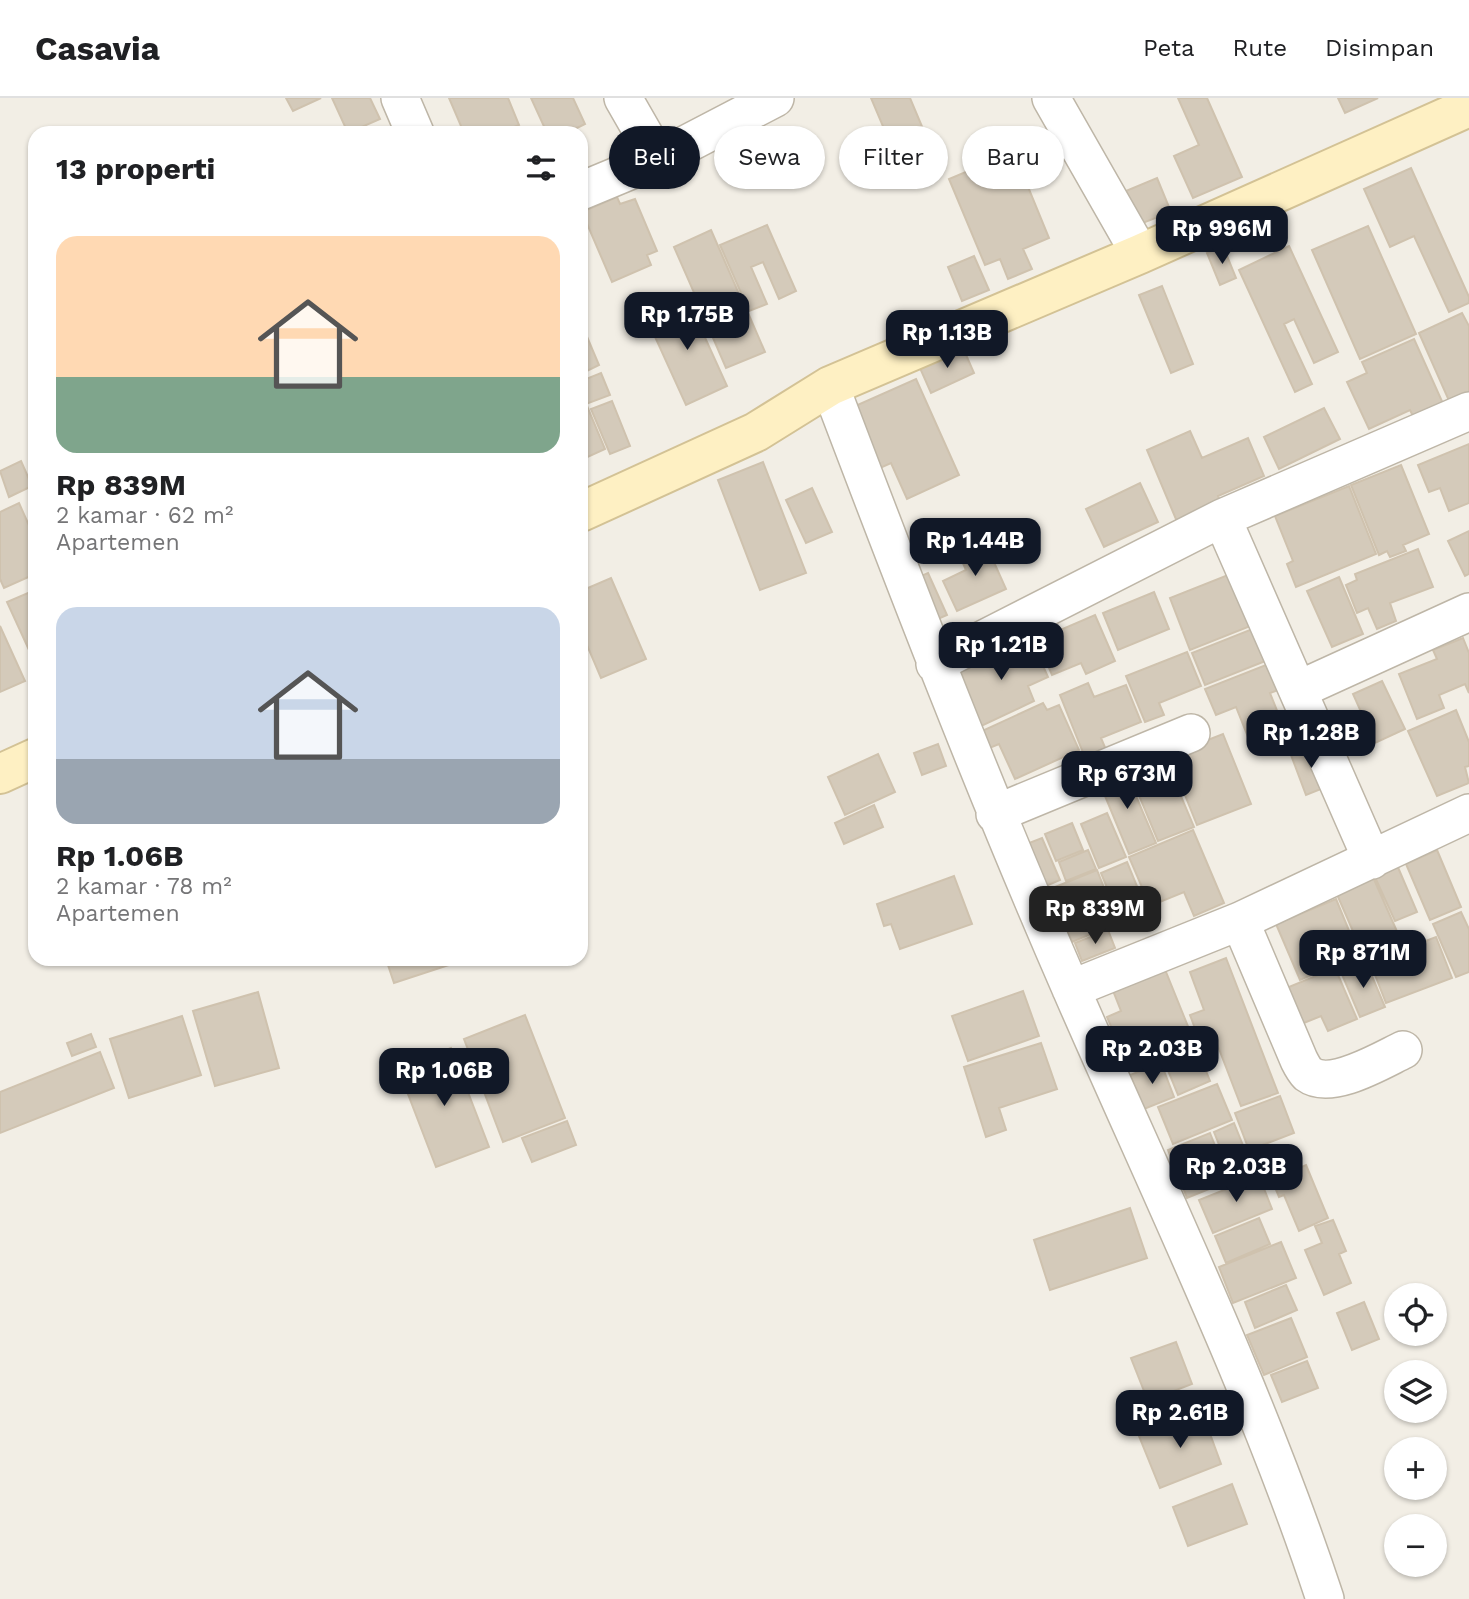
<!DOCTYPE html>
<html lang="id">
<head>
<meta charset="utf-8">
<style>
  :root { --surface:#fff; --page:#f6f6f6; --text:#202124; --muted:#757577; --line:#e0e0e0; --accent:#111827 }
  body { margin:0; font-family:"Work Sans",sans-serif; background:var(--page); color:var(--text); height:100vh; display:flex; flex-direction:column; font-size:26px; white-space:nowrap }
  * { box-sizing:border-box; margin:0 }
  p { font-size:23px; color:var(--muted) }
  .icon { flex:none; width:38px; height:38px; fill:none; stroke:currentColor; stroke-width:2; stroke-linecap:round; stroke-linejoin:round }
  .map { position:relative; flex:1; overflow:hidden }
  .details { position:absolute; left:28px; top:28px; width:560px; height:840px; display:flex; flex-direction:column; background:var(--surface); border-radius:21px; box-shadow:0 2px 5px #0004 }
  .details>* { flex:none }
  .guide { position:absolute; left:609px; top:28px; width:665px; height:63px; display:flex; gap:14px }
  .tools { position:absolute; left:1384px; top:1185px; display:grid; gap:14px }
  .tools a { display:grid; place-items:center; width:63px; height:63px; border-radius:50%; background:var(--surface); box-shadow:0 2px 5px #0004; font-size:35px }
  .price { position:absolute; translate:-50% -60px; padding:0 16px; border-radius:14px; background:var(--accent); color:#fff; font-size:23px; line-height:46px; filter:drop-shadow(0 2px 4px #0008) }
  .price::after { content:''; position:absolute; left:50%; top:42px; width:21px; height:16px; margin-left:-10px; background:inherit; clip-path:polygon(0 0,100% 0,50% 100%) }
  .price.current { background:#222; color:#fff }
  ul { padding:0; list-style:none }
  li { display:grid; align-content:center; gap:14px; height:371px; padding:0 28px }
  li span { display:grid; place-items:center; height:217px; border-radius:21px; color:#555 }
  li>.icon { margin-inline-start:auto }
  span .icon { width:126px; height:126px; fill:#fffc; stroke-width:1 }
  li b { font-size:30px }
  h2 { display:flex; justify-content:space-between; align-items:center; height:84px; padding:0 28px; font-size:30px }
  .pill { padding:0 24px; border-radius:32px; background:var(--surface); box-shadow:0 2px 5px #0004; font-size:24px; line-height:63px }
  .pill.current { background:var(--accent); color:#fff }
  header { display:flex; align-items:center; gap:42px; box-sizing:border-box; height:98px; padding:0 35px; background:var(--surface); border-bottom:2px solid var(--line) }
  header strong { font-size:33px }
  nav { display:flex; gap:38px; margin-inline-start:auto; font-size:24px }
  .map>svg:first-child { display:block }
  .building { fill:#d4caba; stroke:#cfc2ae; stroke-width:2 }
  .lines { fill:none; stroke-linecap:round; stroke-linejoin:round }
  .street-casing { stroke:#beb6a7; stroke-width:40 }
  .secondary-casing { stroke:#d3c295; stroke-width:42 }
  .street { stroke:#fff; stroke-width:37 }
  .secondary { stroke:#fef0c3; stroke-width:38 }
</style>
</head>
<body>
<header>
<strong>Casavia</strong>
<nav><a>Peta</a><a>Rute</a><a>Disimpan</a></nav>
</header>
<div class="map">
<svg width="1469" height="1501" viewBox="0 0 1469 1501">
  <rect width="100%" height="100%" fill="#f2eee5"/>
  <path class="building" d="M286,0H321L293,13Z
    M332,0H370L380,21L348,35Z
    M449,0H508L519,27L500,35H464Z
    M531,0H573L585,26L567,35H547Z
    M871,0H910L926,38L893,52Z
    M1178,0H1207L1242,79L1193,100L1174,58L1199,47Z
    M1338,0H1378L1345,15Z
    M987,65L998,90L1024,79L1049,140L1023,151L1032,171L1008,181L1000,161L985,167L949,81Z
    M1411,70L1469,199V205L1449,214L1414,138L1390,149L1364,91Z
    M1157,80L1171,114L1122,133L1109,100Z
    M617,99L620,106L635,101L657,153L647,157L651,167L612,184L582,114Z
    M767,127L796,193L779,201L763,164L751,169L767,206L749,213L720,147Z
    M1368,128L1416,236L1360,261L1312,152Z
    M711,132L743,205L706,222L674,149Z
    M1223,148L1236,180L1220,187L1207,155Z
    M1289,148L1338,254L1314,265L1294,221L1284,226L1312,286L1295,294L1239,172Z
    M974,158L989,192L962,203L948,169Z
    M1162,188L1193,266L1171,275L1139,197Z
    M687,200L727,288L686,307L646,219Z
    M745,208L765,254L726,270L707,226Z
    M1462,215L1469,228V296L1450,305L1419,235Z
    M585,234L599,267L581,276V236Z
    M1414,241L1445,310L1416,324L1410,312L1369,331L1347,284L1367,275L1362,264Z
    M963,250L974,275L931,295L920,270Z
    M601,275L610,297L586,306L581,283Z
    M916,281L959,377L907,401L891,365L871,374L844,313Z
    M612,303L630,348L610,356L591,311Z
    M587,308L605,351L581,362V311Z
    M1324,310L1340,341L1279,371L1264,339Z
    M1190,333L1202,360L1248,340L1264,378L1218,398L1222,408L1178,426L1147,352Z
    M1469,346V405L1449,413L1440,390L1429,394L1418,367Z
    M21,363L32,388L9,399L0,373Z
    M763,364L806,475L760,492L718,382Z
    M1401,367L1429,436L1403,447L1406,453L1390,459L1387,453L1379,457L1351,387Z
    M1140,385L1158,424L1104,449L1086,411Z
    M1349,388L1376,456L1296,489L1287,466L1293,463L1275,418Z
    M812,390L832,434L806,445L786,402Z
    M19,405L35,441V476L4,490L0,481V414Z
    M1469,433V476L1465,478L1448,443Z
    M984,442L1006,491L957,513L943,483L966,472L958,454Z
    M1418,451L1433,489L1390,505L1396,523L1377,531L1368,510L1357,515L1346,487L1357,482L1355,476Z
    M1238,473L1253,527L1190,552L1170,500Z
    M928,475L947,517L931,524L912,482Z
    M1339,479L1363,536L1332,549L1307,493Z
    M611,480L646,561L601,580L581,533V493Z
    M35,492V565L7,504Z
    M1154,494L1169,531L1118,552L1103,515Z
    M1095,517L1115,563L1086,576L1081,565L1052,577L1037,542Z
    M0,528L25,583L0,594Z
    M1260,528L1273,560L1205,587L1192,555Z
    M1030,539L1048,579L1028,588L1034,603L977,630L952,576Z
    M1463,540L1469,555V595L1465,586L1439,597L1444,610L1417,621L1399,576L1437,561L1433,552Z
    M1187,554L1201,588L1159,605L1164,617L1145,624L1126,578Z
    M1271,565L1281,591L1270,595L1284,630L1250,644L1236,609L1216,617L1205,591Z
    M1382,583L1405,631L1375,645L1353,596Z
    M1088,585L1094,599L1126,587L1141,624L1101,640L1109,659L1088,667L1060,597Z
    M1043,605L1047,612L1059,607L1079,652L1015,681L999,646L987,651L980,634Z
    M1456,612L1469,644V668L1465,669L1469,685L1437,698L1408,633Z
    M1223,636L1251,706L1197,727L1169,657Z
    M938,646L946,668L922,677L914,655Z
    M1315,647L1331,687L1306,697L1291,657Z
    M878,656L895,694L845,717L828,679Z
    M1163,656L1194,729L1158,743L1128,671Z
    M1124,670L1156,745L1129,756L1098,681Z
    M874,707L883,729L844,746L835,725Z
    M1107,715L1126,759L1099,770L1081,726Z
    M1072,725L1083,752L1056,763L1045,736Z
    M1193,732L1224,805L1194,818L1184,794L1150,808L1129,759Z
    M1042,740L1060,782L1046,788L1029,745Z
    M1088,752L1096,771L1066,783L1059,764Z
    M1437,752L1461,809L1430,822L1406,766Z
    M1127,764L1143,803L1117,814L1101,775Z
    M1397,767L1417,814L1395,823L1374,777Z
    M1369,770L1399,838L1362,854L1332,785Z
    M1097,772L1118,825L1072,844L1050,791Z
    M954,778L972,826L900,851L891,826L884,828L877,806Z
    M1336,801L1359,857L1300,882L1276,826Z
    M1461,814L1469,831V874L1456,879L1433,826Z
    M1108,832L1115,850L1082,863L1075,845Z
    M1436,839L1452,880L1386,905L1367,856L1399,844L1402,852Z
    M1226,860L1278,995L1241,1008L1214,938L1200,944L1190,917L1204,912L1190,874Z
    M386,861H467L394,885Z
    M1162,864L1210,983L1178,997L1163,960L1143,968L1129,934L1116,940L1107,919L1121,913L1110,885Z
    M1366,864L1385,909L1360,919L1341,874Z
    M1335,870L1357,921L1328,933L1321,918L1299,927L1284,891Z
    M1023,893L1039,938L968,963L952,918Z
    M258,894L279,970L215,988L193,913Z
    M525,917L565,1020L503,1044L464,941Z
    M182,918L201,977L129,1000L110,941Z
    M91,936L96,949L72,958L67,945Z
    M1041,945L1057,991L999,1010L1006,1032L986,1039L964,969Z
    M451,950L489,1049L436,1069L398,970Z
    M100,954L114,990L0,1035V994Z
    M1161,965L1174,999L1144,1011L1130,977Z
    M1217,986L1232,1022L1173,1046L1158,1009Z
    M1280,998L1294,1035L1249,1052L1235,1015Z
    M567,1023L576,1047L532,1064L522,1040Z
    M1234,1025L1246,1055L1226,1064L1214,1034Z
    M1210,1035L1229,1083L1187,1100L1168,1052Z
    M1306,1067L1328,1120L1299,1133L1284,1097L1279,1099L1272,1082Z
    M1259,1078L1272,1111L1213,1135L1199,1102Z
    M1130,1110L1147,1160L1050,1192L1034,1142Z
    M1259,1120L1270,1146L1226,1165L1215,1138Z
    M1333,1122L1346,1153L1339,1156L1351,1185L1324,1197L1305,1152L1322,1145L1315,1128Z
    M1281,1144L1296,1180L1233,1205L1219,1169Z
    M1286,1187L1297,1212L1255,1230L1245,1204Z
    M1364,1204L1379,1241L1352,1252L1337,1215Z
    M1291,1220L1307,1259L1264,1277L1247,1237Z
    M1176,1244L1192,1286L1148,1303L1131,1260Z
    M1307,1263L1318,1290L1282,1304L1271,1277Z
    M1202,1314L1221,1366L1160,1390L1139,1338Z
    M1232,1386L1247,1426L1188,1448L1173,1409Z"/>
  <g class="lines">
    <g class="street-casing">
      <path id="street" d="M400,0L415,35
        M623,0L658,61
        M1051,0L1140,156
        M581,93L658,61L775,0
        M830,288C907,491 985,694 1072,893C1159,1093 1257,1294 1325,1501
        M1222,420L1372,762
        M935,566L1222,420L1469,313
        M1298,592L1469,514
        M995,716L1191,635
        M1240,823L1299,962C1301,966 1305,973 1308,976C1331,993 1382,962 1403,952
        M1071,891L1240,823L1469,715"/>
    </g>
    <g class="secondary-casing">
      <path id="secondary" d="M581,414L756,334L830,288L1140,156L1469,9
        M0,676L35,660"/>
    </g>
    <use href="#street" class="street"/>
    <use href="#secondary" class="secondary"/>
  </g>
</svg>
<div class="tools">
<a><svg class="icon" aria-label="locate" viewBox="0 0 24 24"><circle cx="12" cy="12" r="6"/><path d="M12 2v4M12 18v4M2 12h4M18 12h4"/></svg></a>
<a><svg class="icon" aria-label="layers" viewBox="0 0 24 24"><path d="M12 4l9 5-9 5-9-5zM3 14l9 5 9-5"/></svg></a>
<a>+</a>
<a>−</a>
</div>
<b class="price" style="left:1222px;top:168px">Rp 996M</b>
<b class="price" style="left:687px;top:254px">Rp 1.75B</b>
<b class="price" style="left:947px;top:272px">Rp 1.13B</b>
<b class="price" style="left:975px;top:480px">Rp 1.44B</b>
<b class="price" style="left:1001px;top:584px">Rp 1.21B</b>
<b class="price" style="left:1311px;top:672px">Rp 1.28B</b>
<b class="price" style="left:1127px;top:713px">Rp 673M</b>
<b class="price current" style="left:1095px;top:848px">Rp 839M</b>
<b class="price" style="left:1363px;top:892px">Rp 871M</b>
<b class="price" style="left:1152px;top:988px">Rp 2.03B</b>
<b class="price" style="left:444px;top:1010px">Rp 1.06B</b>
<b class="price" style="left:1236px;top:1106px">Rp 2.03B</b>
<b class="price" style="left:1180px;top:1352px">Rp 2.61B</b>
<div class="guide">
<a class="pill current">Beli</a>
<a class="pill">Sewa</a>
<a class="pill">Filter</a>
<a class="pill">Baru</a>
</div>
<section class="details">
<h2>13 properti<svg class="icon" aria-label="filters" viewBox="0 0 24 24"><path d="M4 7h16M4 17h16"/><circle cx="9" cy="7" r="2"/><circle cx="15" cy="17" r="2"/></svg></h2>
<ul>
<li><span style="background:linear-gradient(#ffd9b3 65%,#7fa58c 0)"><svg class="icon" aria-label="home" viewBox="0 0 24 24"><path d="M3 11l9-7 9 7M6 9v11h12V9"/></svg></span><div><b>Rp 839M</b><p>2 kamar · 62 m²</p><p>Apartemen</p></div></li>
<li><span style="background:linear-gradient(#c9d6e8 70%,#9aa5b1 0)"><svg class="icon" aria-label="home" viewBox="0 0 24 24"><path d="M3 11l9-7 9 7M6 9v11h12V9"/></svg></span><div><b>Rp 1.06B</b><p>2 kamar · 78 m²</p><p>Apartemen</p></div></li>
</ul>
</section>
</div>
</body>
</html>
